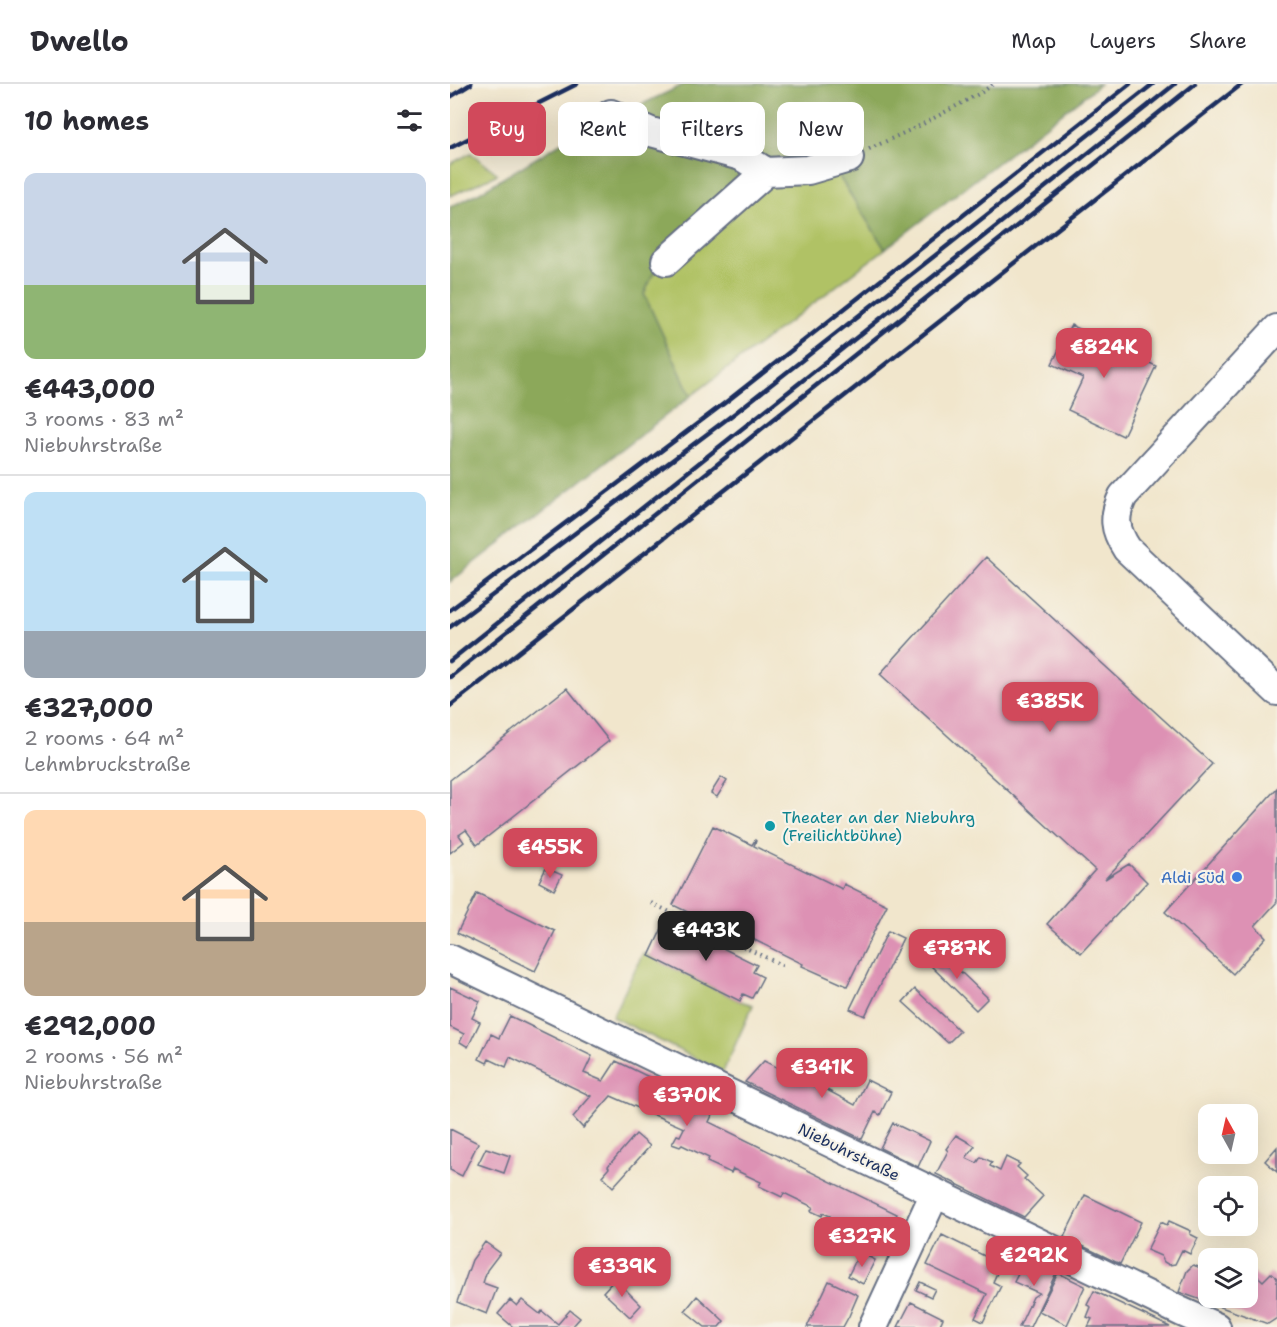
<!DOCTYPE html>
<html lang="en">
<head>
<meta charset="utf-8">
<style>
  :root { --surface:#fff; --page:#f2f2f3; --text:#2b2b33; --muted:#7c7c81; --line:#e1e1e2; --accent:#d1495b }
  body { margin:0; font-family:"Shantell Sans",sans-serif; background:var(--page); color:var(--text); height:100vh; display:flex; flex-direction:column; font-size:22px; white-space:nowrap }
  * { box-sizing:border-box; margin:0 }
  p { font-size:20px; color:var(--muted) }
  .icon { flex:none; width:33px; height:33px; fill:none; stroke:currentColor; stroke-width:2; stroke-linecap:round; stroke-linejoin:round }
  .map { position:relative; flex:1; overflow:hidden }
  .details { display:flex; flex-direction:column; background:var(--surface); width:450px }
  .details>* { flex:none }
  .banner { position:absolute; left:18px; top:18px; width:570px; height:54px; display:flex; gap:12px }
  .needle { width:39px; rotate:352deg }
  .buttons { position:absolute; left:748px; top:1020px; display:grid; gap:12px }
  .buttons a { display:grid; place-items:center; width:60px; height:60px; border-radius:12px; background:var(--surface); box-shadow:0 6px 24px #0002; font-size:30px }
  .price { position:absolute; translate:-50% -51px; padding:0 14px; border-radius:12px; background:var(--accent); color:#fff; font-size:20px; line-height:39px; filter:drop-shadow(0 2px 3px #0008) }
  .price::after { content:''; position:absolute; left:50%; top:36px; width:18px; height:14px; margin-left:-9px; background:inherit; clip-path:polygon(0 0,100% 0,50% 100%) }
  .price.on { background:#222; color:#fff }
  ul { padding:0; list-style:none }
  li { display:grid; align-content:center; gap:12px; height:318px; padding:0 24px }
  li+li { border-top:2px solid var(--line) }
  li span { display:grid; place-items:center; height:186px; border-radius:12px; color:#555 }
  li>.icon { margin-inline-start:auto }
  span .icon { width:108px; height:108px; fill:#fffc; stroke-width:1 }
  li b { font-size:26px }
  h2 { display:flex; justify-content:space-between; align-items:center; height:72px; padding:0 24px; font-size:26px }
  .chip { padding:0 21px; border-radius:12px; background:var(--surface); box-shadow:0 6px 24px #0002; font-size:21px; line-height:54px }
  .chip.on { background:var(--accent); color:#fff }
  header { display:flex; align-items:center; gap:36px; box-sizing:border-box; height:84px; padding:0 30px; background:var(--surface); border-bottom:2px solid var(--line) }
  header strong { font-size:28px }
  nav { display:flex; gap:33px; margin-inline-start:auto; font-size:21px }
  main { display:flex; flex:1; min-height:0 }
  .map>svg:first-child { display:block }
  .green { fill:#b0c265; stroke:#667862; stroke-width:1.5 }
  .forest { fill:#8ca85a; stroke:#546c5c; stroke-width:1.5 }
  .building { fill:#dd91b4 }
  .lines { fill:none; stroke-linecap:round; stroke-linejoin:round }
  .minor-casing { stroke:#666f84; stroke-width:32 }
  .path { stroke:#666f84; stroke-width:4; stroke-dasharray:1.5 4.5; stroke-linecap:butt }
  .minor { stroke:#fff; stroke-width:28 }
  .rail { stroke:#1b2f5e; stroke-width:4.5 }
  .culture-dot { fill:#0f9aa8; stroke:#f7f3e8; stroke-width:2 }
  .shop-dot { fill:#3f7fe0; stroke:#f7f3e8; stroke-width:2 }
  .labels { text-anchor:middle; dominant-baseline:central; stroke-width:4.5; stroke-linejoin:round; paint-order:stroke }
  .culture-label { font-size:16px; fill:#0d838f; stroke:#f7f3e8; text-anchor:start }
  .shop-label { font-size:16px; fill:#366cbe; stroke:#f7f3e8; text-anchor:end }
  .street-label { font-size:16px; fill:#1b2f5e; stroke:#f7f3e8 }
</style>
</head>
<body>
<header>
<strong>Dwello</strong>
<nav><a>Map</a><a>Layers</a><a>Share</a></nav>
</header>
<main>
<section class="details">
<h2>10 homes<svg class="icon" aria-label="filters" viewBox="0 0 24 24"><path d="M4 7h16M4 17h16"/><circle cx="9" cy="7" r="2"/><circle cx="15" cy="17" r="2"/></svg></h2>
<ul>
<li><span style="background:linear-gradient(#c9d6e8 60%,#8fb573 0)"><svg class="icon" aria-label="home" viewBox="0 0 24 24"><path d="M3 11l9-7 9 7M6 9v11h12V9"/></svg></span><div><b>€443,000</b><p>3 rooms · 83 m²</p><p>Niebuhrstraße</p></div></li>
<li><span style="background:linear-gradient(#bfe0f5 75%,#9aa5b1 0)"><svg class="icon" aria-label="home" viewBox="0 0 24 24"><path d="M3 11l9-7 9 7M6 9v11h12V9"/></svg></span><div><b>€327,000</b><p>2 rooms · 64 m²</p><p>Lehmbruckstraße</p></div></li>
<li><span style="background:linear-gradient(#ffd9b3 60%,#b9a48a 0)"><svg class="icon" aria-label="home" viewBox="0 0 24 24"><path d="M3 11l9-7 9 7M6 9v11h12V9"/></svg></span><div><b>€292,000</b><p>2 rooms · 56 m²</p><p>Niebuhrstraße</p></div></li>
</ul>
</section>
<div class="map">
<svg width="827" height="1243" viewBox="0 0 827 1243">
  <rect width="100%" height="100%" fill="#f7f3e8"/>
  <filter id="ink" filterUnits="userSpaceOnUse"><feTurbulence type="fractalNoise" baseFrequency=".0167" numOctaves="2"/><feDisplacementMap in="SourceGraphic" scale="12" xChannelSelector="R" yChannelSelector="G"/><feConvolveMatrix kernelMatrix="1 2 1 2 8 2 1 2 1" color-interpolation-filters="sRGB"/></filter>
  <filter id="wash" filterUnits="userSpaceOnUse"><feTurbulence type="fractalNoise" baseFrequency=".008" numOctaves="4" result="noise"/><feDisplacementMap in="SourceGraphic" scale="24" xChannelSelector="R" yChannelSelector="G"/><feGaussianBlur stdDeviation="1.35" result="paint"/><feColorMatrix in="noise" values="0 0 0 0 0 0 0 0 0 0 0 0 0 0 0 0 0 1.4 0 .05"/><feComposite in="paint" operator="in"/></filter>
  <g filter="url(#wash)">
    <rect width="100%" height="100%" fill="#f1e6cc"/>
    <path class="green" d="M21,69L48,90L0,112V80Z
      M308,75H378L435,165L241,312L194,210L217,161Z
      M193,869L290,917L303,921L273,988L162,933Z"/>
    <path class="forest" d="M235,0H650L435,165L378,75H308L217,160L194,210L241,312L0,498V123L30,108L114,57Z"/>
    <g id="blocks">
      <path class="building" d="M621,241L706,282L673,352L618,326L633,294L602,280Z
        M536,473L762,680L655,795L679,780L697,798L631,869L597,840L645,786L430,590Z
        M117,604L159,657L27,761L16,746L9,751L14,758L0,769V696Z
        M271,693L277,697L267,713L261,709Z
        M827,704V818L805,842L816,853L783,890L715,828Z
        M263,742L302,761L305,756L306,757L304,762L392,805L394,800L437,821L397,902L352,882L353,880L254,831L252,835L223,821Z
        M96,784L112,791L104,806L89,798Z
        M27,809L105,847L85,887L7,849Z
        M216,836L307,881L303,888L313,893L302,914L293,910L290,917L199,872Z
        M438,847L453,854L415,932L400,925Z
        M488,866L538,914L526,926L476,877Z
        M0,903L30,917L22,934L30,938L18,963L10,958L14,950L0,943Z
        M465,905L510,947L498,959L453,918Z
        M60,932L142,972L134,989L153,997L166,977L265,1025L259,1038L447,1130L431,1163L397,1146L399,1141L391,1137L389,1141L378,1136L380,1132L373,1129L372,1132L361,1127L363,1123L334,1109L332,1113L309,1102L311,1098L283,1085L281,1089L257,1078L259,1074L232,1061L230,1063L222,1060L227,1051L230,1052L234,1044L161,1012L133,1044L123,1033L141,1012L60,973L56,983L39,975L37,979L29,975L41,950L49,954Z
        M314,977L361,1000L362,998L405,1021L417,996L441,1008L430,1031L425,1028L412,1055L295,998Z
        M443,1039L480,1057L468,1083L430,1064Z
        M0,1045L28,1059L12,1092L0,1086Z
        M186,1050L200,1062L163,1103L152,1092L159,1084L158,1082Z
        M506,1051L525,1062L516,1074L527,1079L531,1073L542,1078L540,1082L550,1087L556,1073L570,1080L567,1083L577,1092L574,1095L593,1112L574,1133L486,1090L498,1067L496,1065Z
        M827,1063V1088L815,1077Z
        M36,1064L60,1072L54,1089L28,1080Z
        M635,1111L691,1138L670,1180L614,1153Z
        M719,1137L741,1147L740,1150L748,1154L740,1170L732,1166L725,1180L719,1181L714,1178L711,1172L697,1166L711,1138L717,1141Z
        M492,1151L551,1180L543,1198L551,1202L533,1238L525,1234L537,1210L477,1181Z
        M35,1158L50,1169L37,1186L33,1199L47,1204L37,1230L7,1218L22,1176Z
        M410,1168L425,1176L413,1200L398,1192Z
        M576,1174L606,1189L580,1243H569L583,1213L589,1209L564,1198Z
        M743,1181L759,1187V1214H798V1183L813,1197L821,1189L827,1194V1234L818,1240L729,1208L737,1187Z
        M608,1189L635,1202L617,1241L589,1227Z
        M165,1195L191,1221L180,1233L153,1208Z
        M379,1197L408,1211L399,1232L393,1243H357Z
        M470,1198L485,1205L481,1213L466,1206Z
        M644,1207L697,1232L720,1243H638L642,1235L637,1233L641,1223L637,1221Z
        M247,1212L274,1237L269,1243H255L235,1227Z
        M60,1216L67,1222L72,1216L90,1230L92,1227L108,1240L120,1226L130,1234L122,1243H63L48,1230Z
        M461,1218L493,1234L489,1243H448Z"/>
    </g>
  </g>
  <g filter="url(#ink)">
    <use href="#blocks" fill-opacity="0" stroke="#666f84" stroke-width="1.5"/>
    <g class="lines">
      <g class="minor-casing">
        <path id="minor" d="M161,30L201,48L291,72L316,88
          M216,177L316,88L358,86L399,74
          M827,245L673,412C663,433 664,445 677,465L827,607
          M0,875L732,1228L766,1243
          M423,1243L485,1109"/>
      </g>
      <path class="path" d="M419,65L471,41L534,7L543,0
        M201,819L334,882"/>
      <use href="#minor" class="minor"/>
      <path class="rail" d="M0,13L21,0
        M0,64L127,0
        M0,526L276,318L680,0
        M0,543L285,329L703,0
        M0,577L725,0
        M0,593L745,0
        M0,622L792,0"/>
    </g>
  </g>
  <circle class="culture-dot" cx="320" cy="742" r="6"/>
  <circle class="shop-dot" cx="787" cy="793" r="6"/>
  <g class="labels">
    <g class="culture-label">
      <text x="332" y="733">Theater an der Niebuhrg<tspan x="332" dy="18">(Freilichtbühne)</tspan></text>
    </g>
    <g class="shop-label">
      <text x="775" y="793">Aldi Süd</text>
    </g>
    <g class="street-label">
      <text transform="translate(399 1068) rotate(26)">Niebuhrstraße</text>
    </g>
  </g>
</svg>
<div class="buttons">
<a><svg class="needle" viewBox="-14 -14 28 28"><path d="M0-13l5 13h-10z" fill="#e53935"/><path d="M0 13l5-13h-10z" fill="#7c7c81"/></svg></a>
<a><svg class="icon" aria-label="locate" viewBox="0 0 24 24"><circle cx="12" cy="12" r="6"/><path d="M12 2v4M12 18v4M2 12h4M18 12h4"/></svg></a>
<a><svg class="icon" aria-label="layers" viewBox="0 0 24 24"><path d="M12 4l9 5-9 5-9-5zM3 14l9 5 9-5"/></svg></a>
</div>
<b class="price" style="left:654px;top:295px">€824K</b>
<b class="price" style="left:600px;top:649px">€385K</b>
<b class="price" style="left:100px;top:795px">€455K</b>
<b class="price on" style="left:256px;top:878px">€443K</b>
<b class="price" style="left:507px;top:896px">€787K</b>
<b class="price" style="left:372px;top:1015px">€341K</b>
<b class="price" style="left:237px;top:1043px">€370K</b>
<b class="price" style="left:412px;top:1184px">€327K</b>
<b class="price" style="left:584px;top:1203px">€292K</b>
<b class="price" style="left:172px;top:1214px">€339K</b>
<div class="banner">
<a class="chip on">Buy</a>
<a class="chip">Rent</a>
<a class="chip">Filters</a>
<a class="chip">New</a>
</div>
</div>
</main>
</body>
</html>
